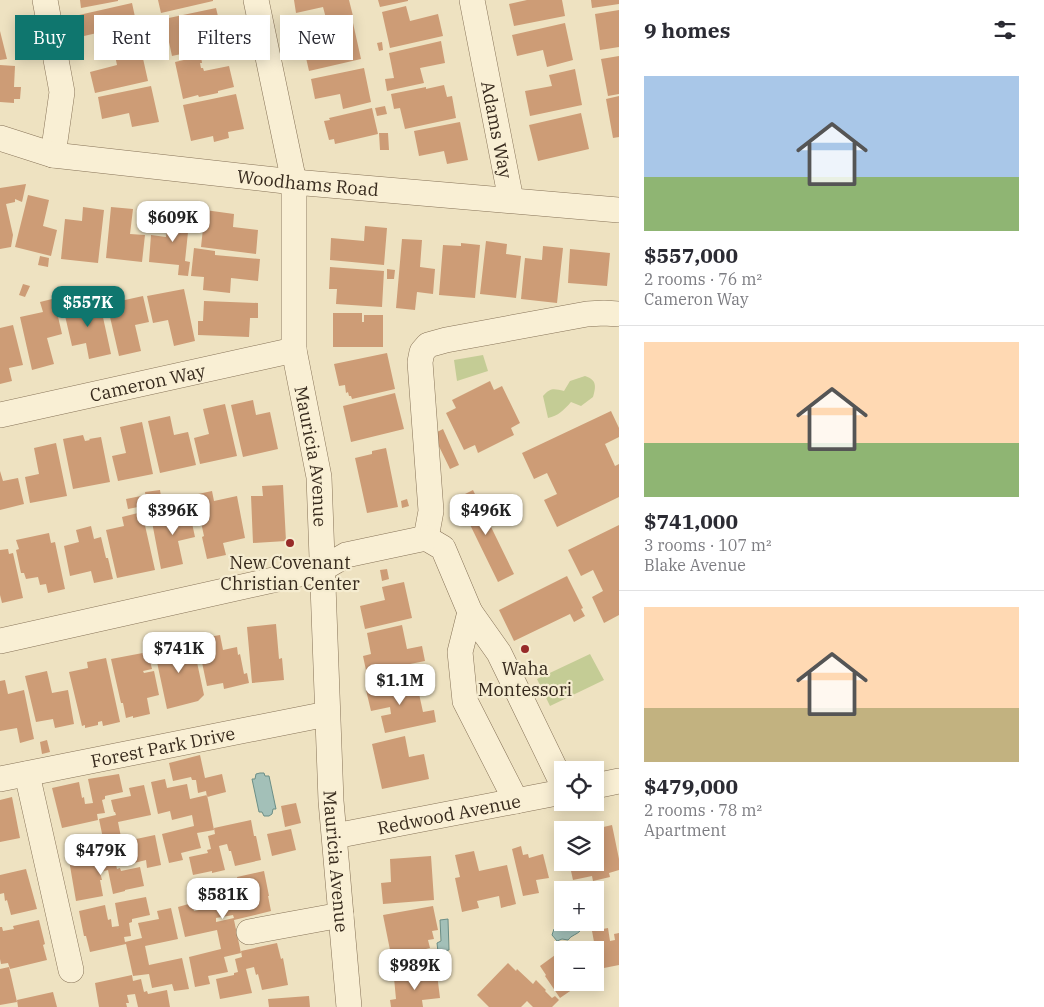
<!DOCTYPE html>
<html lang="en">
<head>
<meta charset="utf-8">
<style>
  :root { --surface:#fff; --page:#f7f7f7; --text:#2b2b33; --muted:#7c7c81; --line:#e1e1e2; --accent:#0f766e }
  body { margin:0; font-family:"IBM Plex Serif",serif; background:var(--page); color:var(--text); height:100vh; display:flex; flex-direction:column; font-size:19px; white-space:nowrap }
  * { box-sizing:border-box; margin:0 }
  p { font-size:16px; color:var(--muted) }
  .icon { flex:none; width:28px; height:28px; fill:none; stroke:currentColor; stroke-width:2; stroke-linecap:round; stroke-linejoin:round }
  .map { position:relative; flex:1; overflow:hidden }
  .details { display:flex; flex-direction:column; background:var(--surface); width:425px }
  .details>* { flex:none }
  .hud { position:absolute; left:15px; top:15px; width:475px; height:45px; display:flex; gap:10px }
  .fabs { position:absolute; left:554px; top:761px; display:grid; gap:10px }
  .fabs a { display:grid; place-items:center; width:50px; height:50px; border-radius:0px; background:var(--surface); box-shadow:0 2px 12px #0003; font-size:25px }
  .price { position:absolute; translate:-50% -42px; padding:0 11px; border-radius:10px; background:#fff; color:#222; font-size:16px; line-height:32px; filter:drop-shadow(0 1px 2px #0008) }
  .price::after { content:''; position:absolute; left:50%; top:30px; width:15px; height:11px; margin-left:-8px; background:inherit; clip-path:polygon(0 0,100% 0,50% 100%) }
  .price.selected { background:var(--accent); color:#fff }
  ul { padding:0; list-style:none }
  li { display:grid; align-content:center; gap:10px; height:265px; padding:0 25px }
  li+li { border-top:1px solid var(--line) }
  li span { display:grid; place-items:center; height:155px; border-radius:0px; color:#555 }
  li>.icon { margin-inline-start:auto }
  span .icon { width:90px; height:90px; fill:#fffc; stroke-width:1 }
  li b { font-size:21px }
  h2 { display:flex; justify-content:space-between; align-items:center; height:60px; padding:0 25px; font-size:21px }
  .pill { padding:0 18px; border-radius:0px; background:var(--surface); box-shadow:0 2px 12px #0003; font-size:18px; line-height:45px }
  .pill.selected { background:var(--accent); color:#fff }
  main { display:flex; flex:1; min-height:0 }
  .map>svg:first-child { display:block }
  .green { fill:#c4cc95 }
  .water { fill:#a3c0b8; stroke:#6b8e86 }
  .building { fill:#cd9c76; fill-rule:evenodd }
  .lines { fill:none; stroke-linecap:round; stroke-linejoin:round }
  .minor-casing { stroke:#877358; stroke-width:26 }
  .minor { stroke:#f9efd4; stroke-width:25 }
  .poi-dot { fill:#972a28; stroke:#f5ecd0; stroke-width:2 }
  .labels { text-anchor:middle; dominant-baseline:central; stroke-width:4.5; stroke-linejoin:round; paint-order:stroke }
  .street-label { font-size:18px; fill:#372a1d; stroke:#f5ecd0 }
  .poi-label { font-size:18px; fill:#372a1d; stroke:#f5ecd0 }
</style>
</head>
<body>
<main>
<div class="map">
<svg width="619" height="1007" viewBox="0 0 619 1007">
  <rect width="100%" height="100%" fill="#eee2c1"/>
  <path class="green" d="M483,355L488,371L457,381L454,360Z
    M585,376C597,380 596,386 593,397L581,406L571,402C564,410 558,416 548,418L543,396C551,387 554,389 564,391L570,381Z
    M590,654L604,680L550,706L537,679Z"/>
  <path class="water" d="M260,773H264L265,776H269L276,809H273L272,814L269,816H264L262,812H259L252,779H255L256,774Z
    M448,919L449,950L438,952L437,943L441,941L440,920Z
    M578,923L581,930C577,935 571,935 568,940L562,939L557,941L552,935L554,929C563,929 569,925 578,923Z"/>
  <path class="building" d="M80,0H118V1L81,8Z
    M158,0H213V1L161,13Z
    M294,0H349L353,16L327,22L323,7L296,13Z
    M378,0H408V1L380,7Z
    M527,0H562L565,16L514,26L509,4Z
    M591,0H619V4L592,8Z
    M132,3L140,40L114,46L110,30L84,36L79,15Z
    M406,6L410,21L438,14L443,36L390,48L382,12Z
    M216,8L222,33L198,38L200,50L172,56L164,19Z
    M619,10V47L600,50L595,14Z
    M353,23L361,59L309,71L304,49L331,43L328,29Z
    M565,23L573,60L547,67L543,50L517,56L512,35Z
    M0,31L7,59L0,60Z
    M441,41L445,63L420,68L424,83L387,91L385,79L394,78L389,53Z
    M382,42L383,50L379,51L377,43Z
    M140,45L148,81L95,93L90,72L117,65L114,51Z
    M201,56L202,63H200L201,68H203L204,71L229,66L234,87L218,91V93L199,97L198,95L183,99L175,62Z
    M619,56V94L608,96L601,59Z
    M0,65L15,66L14,87H21L20,99H14V103L0,102Z
    M364,68L371,102L343,109L340,94L315,99L311,79Z
    M575,69L582,105L530,116L525,91L552,86L549,75Z
    M444,85L447,97L452,96L456,118L405,129L400,108L394,109L391,94L426,87V89Z
    M151,86L159,122L132,127L129,113L102,119L98,97Z
    M236,94L244,129L228,132L229,138L214,142L213,136L191,141L183,105Z
    M619,96V137L613,138L606,99Z
    M385,106L387,114L377,116L375,108Z
    M372,108L378,134L335,144L334,139L329,140L324,121L330,120L329,118Z
    M581,113L589,149L538,161L529,125Z
    M460,122L468,160L447,164L444,151L419,156L414,131Z
    M379,133H388L389,150H380Z
    M26,184L22,202L15,199V202L6,204L13,235L11,247L0,249V188Z
    M28,195L49,200L43,226L57,230L51,256L15,247Z
    M83,207L104,210L98,263L61,259L65,219L82,221Z
    M111,207L133,209L130,234L145,235L142,262L106,258Z
    M205,210L234,214L233,227L258,230L256,254L201,247Z
    M169,211L190,213L185,261L190,262L188,276L178,275L179,265L149,262L151,235L166,237Z
    M365,226L387,228L384,265L330,260L331,238L364,241Z
    M402,239L422,240L420,267L435,269L433,294L417,292L415,310L396,308Z
    M486,241L507,244L506,254L521,256L516,298L480,294Z
    M461,243L480,245L475,298L439,295L443,245L461,246Z
    M543,246L563,248L557,303L521,299L525,258L542,260Z
    M194,248L215,251V255L260,259L258,281L231,278L230,293L203,290L204,277L191,276Z
    M570,249L610,253L607,286L568,283Z
    M40,256L49,258L48,267L38,265Z
    M330,267L384,271L382,307L336,304L337,289H329Z
    M387,269L395,270L394,279H387Z
    M23,284L30,286L25,297L19,295Z
    M184,289L195,341L174,346L168,320L153,323L147,296Z
    M143,296L149,322L135,325L141,351L119,356L107,304Z
    M56,298L58,308H56L62,334L47,338L54,364L32,370L20,317L43,312L40,302Z
    M99,299L111,354L89,359L86,343L72,346L63,307Z
    M204,301L258,303V318H250L249,337L198,335V321H203Z
    M333,313H362V322H364V315H383V347H333Z
    M13,325L23,365L9,368L12,381L0,384V328Z
    M387,353L395,389L352,399L351,396H349L348,392L346,393L345,385L339,386L334,364Z
    M490,381L494,390L502,386L520,423L511,428L514,435L478,453L475,445L464,450L446,413L456,408L452,400Z
    M395,393L404,429L351,442L343,406Z
    M253,400L256,415L270,412L278,449L243,457L231,405Z
    M225,404L237,456L200,464L194,438L209,434L203,409Z
    M611,411L619,428V437L605,444L615,466L619,464V497L557,527L544,500L557,494L547,473L534,479L522,453Z
    M170,416L174,435L188,432L196,465L160,473L148,421Z
    M142,422L153,474L118,481L112,456L126,453L120,427Z
    M443,429L459,465L450,469L433,434Z
    M83,435L85,441L90,440L89,439L101,437L110,482L73,489L63,439Z
    M56,443L67,496L30,503L25,477L39,474L34,448Z
    M386,448L398,507L367,513L355,458L372,454V451Z
    M0,471L3,481L18,478L24,504L0,510Z
    M283,485L286,541L253,543L251,496H263L262,486Z
    M160,490L162,502L147,505L145,492Z
    M473,490L514,574L498,582L457,498Z
    M212,491L214,501L237,496L245,538L223,543L226,555L207,559L202,537L204,536L197,504H200L198,494Z
    M141,496L143,506L128,509L126,499Z
    M407,499L409,506L402,508L401,501Z
    M184,504L187,515L190,514L195,537L178,541L183,564L161,569L152,522L172,518L170,507Z
    M142,512L155,570L117,578L106,530L124,526L122,517Z
    M619,525V615L604,623L592,597L603,591L593,570L581,576L568,550Z
    M91,526L94,539L101,537L106,558H108L113,579L94,583L91,571L70,576L64,546L79,542L76,530Z
    M49,533L51,543L55,542L65,589L48,593L46,584L40,585L38,577L26,579L24,573H21L16,550L19,549L16,540Z
    M8,549L9,554L13,553L23,598L2,603L0,595V550Z
    M387,569L389,579L382,581L380,570Z
    M567,576L583,608L581,609L585,616L574,622L570,614L514,641L499,610Z
    M404,582L412,618L365,629L360,606L385,600L382,587Z
    M276,624L279,659L282,658L284,680L252,683L247,627Z
    M402,625L407,649L422,646L425,661L390,668L391,670L367,675L363,656L371,654L367,633Z
    M220,635L223,650L237,647L238,655L240,654L244,674L247,673L249,683L224,689L223,683L207,686L197,639Z
    M192,639L204,695L198,701L167,709L154,648Z
    M148,652L152,669L143,671L144,673L154,671L159,695L147,698L150,714L133,718V716L126,718L123,703H121L111,659Z
    M106,658L120,722L103,726L102,721L98,722V725L85,728V725L82,726L69,672L88,668L87,662Z
    M47,671L52,693L68,690L74,724L55,728L53,719L36,722L25,676Z
    M5,680L8,694L24,690L34,739L20,743L17,728L0,731V681Z
    M416,680L423,712L434,710L436,722L385,733L381,716L391,714L390,707L371,711L366,690Z
    M405,736L409,757L424,754L429,779L382,789L372,744Z
    M47,740L50,752L42,754L40,742Z
    M200,755L205,778L222,774L226,792L207,797L206,791L198,793L196,780H192L191,777L173,781L169,763Z
    M119,774L123,792L105,796V799L102,800L105,813L97,814L98,820L62,828L52,788L79,782L82,798L84,797L85,804L93,803L88,779Z
    M165,779L167,788L187,784L190,799L207,795L214,830L197,833L201,848L181,853L183,860L169,863L162,834L194,826L192,815L172,820L170,811L158,814L151,782Z
    M144,785L151,815L118,822L122,842L155,835L161,865L147,868L146,860L126,865L123,850L106,853L99,819L116,815L115,812H114L111,800L131,796L129,788Z
    M12,797L20,838L0,842V800Z
    M296,803L301,823L285,827L281,806Z
    M251,820L254,836H256L261,860L235,866L231,851H229L227,844L219,846L225,870L212,873V871L193,875L189,857L208,853L207,850L211,849L208,836L215,834L214,828Z
    M612,825L619,859V870L609,873L610,877L593,881L592,876L573,880L569,862H595V829Z
    M291,829L296,850L272,856L267,834Z
    M521,846L523,855L528,854L529,858L543,854L549,878L536,880L539,893L523,896L512,849Z
    M474,851L479,871L507,865L516,904L501,908L499,896L477,901L479,908L462,912L455,878L460,877L455,855Z
    M105,852L106,858L114,856L117,869L120,868L121,871L140,867L144,886L125,890V891L113,894L108,870L100,872L102,880H100L103,896L76,901L69,860Z
    M431,856L434,900L383,904L381,883L391,882L390,859Z
    M26,869L37,909L11,915L7,900L5,901L4,893L0,894V875Z
    M264,871L269,896H268L271,911L234,920L241,953L224,957L228,972L208,976L210,984L195,987L189,957L221,949L217,930L185,937L178,907L192,903L194,911L214,907L213,902L200,905L196,886L226,878L231,894H230L232,901L240,900L238,892H240L237,877ZM233,915L234,918L216,922V918Z
    M146,897L150,915L132,919V922L129,923L131,936L124,937L125,942L142,938L138,923L159,919L157,911L171,908L178,939L145,946L149,965L182,958L189,989L174,991L172,984L152,988L149,974L133,976L126,944L90,952L86,936H84L79,911L105,905L108,920L111,919L112,927L119,926L115,903Z
    M433,906L438,930L432,931L434,939L428,940L430,948L401,955L402,958L392,960L383,915Z
    M39,920L45,944L43,945L47,960L10,969L8,963L1,964L0,959V927H2L3,931L14,929L13,926Z
    M608,928L610,941L615,940L614,934L619,933V965L599,969L592,931Z
    M575,941L582,950H563Z
    M277,943L281,959L283,958L288,985L262,990L258,974L256,975L254,967L246,969L252,993L220,999L216,979L234,975V973L238,972L235,959L242,957L241,951Z
    M562,950V982H573L576,987L560,998L545,976L546,975L540,966Z
    M508,963L516,971L517,969L533,984L536,980L546,990L545,991L552,998L555,996L559,1000L552,1007H533L527,1001L521,1007H489L477,995Z
    M9,967L17,1002L0,1005V969Z
    M437,974L440,998L422,1000L423,1007H391L390,1000L396,999L394,978Z
    M132,975L133,981L141,979L144,992L147,991L148,994L167,990L170,1007H138L135,994L127,995L129,1003H126L127,1007H99L95,983Z
    M53,992L57,1007H18L17,1000Z
    M309,996L310,1007H269L268,999Z"/>
  <g class="lines">
    <g class="minor-casing">
      <g id="minor">
        <path d="M45,0L62,92L53,155"/>
        <path id="s1" d="M256,0L294,182V350L319,477L331,801L349,1007"/>
        <path id="s2" d="M472,0L511,200"/>
        <path id="s3" d="M0,138L53,155L294,182L619,210"/>
        <path id="s4" d="M0,415L294,350"/>
        <path d="M426,538L431,511L420,362L422,352L428,345L446,340L587,314L604,313L619,314"/>
        <path d="M426,538L443,548L470,612"/>
        <path d="M0,641L322,569L346,555L426,538"/>
        <path d="M27,774L71,970"/>
        <path id="s5" d="M0,779L327,714"/>
        <path d="M595,786L619,781"/>
        <path d="M516,801L465,701L460,652L470,612L499,653L562,783"/>
        <path id="s6" d="M335,836L562,792"/>
        <path d="M249,932L341,915"/>
      </g>
    </g>
    <use href="#minor" class="minor"/>
  </g>
  <g class="poi-dot">
    <circle cx="290" cy="543" r="5"/>
    <circle cx="525" cy="649" r="5"/>
  </g>
  <g class="labels">
    <g class="street-label">
      <text stroke="none"><textPath href="#s2" startOffset="132">Adams Way</textPath></text>
      <text stroke="none"><textPath href="#s3" startOffset="312">Woodhams Road</textPath></text>
      <text stroke="none"><textPath href="#s4" startOffset="151">Cameron Way</textPath></text>
      <text stroke="none"><textPath href="#s1" startOffset="462">Mauricia Avenue</textPath></text>
      <text stroke="none"><textPath href="#s5" startOffset="166">Forest Park Drive</textPath></text>
      <text stroke="none"><textPath href="#s6" startOffset="116">Redwood Avenue</textPath></text>
      <text stroke="none"><textPath href="#s1" startOffset="868">Mauricia Avenue</textPath></text>
    </g>
    <g class="poi-label">
      <text x="290" y="562">New Covenant<tspan x="290" dy="21">Christian Center</tspan></text>
      <text x="525" y="668">Waha<tspan x="525" dy="21">Montessori</tspan></text>
    </g>
  </g>
</svg>
<div class="fabs">
<a><svg class="icon" aria-label="locate" viewBox="0 0 24 24"><circle cx="12" cy="12" r="6"/><path d="M12 2v4M12 18v4M2 12h4M18 12h4"/></svg></a>
<a><svg class="icon" aria-label="layers" viewBox="0 0 24 24"><path d="M12 4l9 5-9 5-9-5zM3 14l9 5 9-5"/></svg></a>
<a>+</a>
<a>−</a>
</div>
<b class="price" style="left:173px;top:243px">$609K</b>
<b class="price selected" style="left:88px;top:328px">$557K</b>
<b class="price" style="left:173px;top:536px">$396K</b>
<b class="price" style="left:486px;top:536px">$496K</b>
<b class="price" style="left:179px;top:674px">$741K</b>
<b class="price" style="left:400px;top:706px">$1.1M</b>
<b class="price" style="left:101px;top:876px">$479K</b>
<b class="price" style="left:223px;top:920px">$581K</b>
<b class="price" style="left:415px;top:991px">$989K</b>
<div class="hud">
<a class="pill selected">Buy</a>
<a class="pill">Rent</a>
<a class="pill">Filters</a>
<a class="pill">New</a>
</div>
</div>
<section class="details">
<h2>9 homes<svg class="icon" aria-label="filters" viewBox="0 0 24 24"><path d="M4 7h16M4 17h16"/><circle cx="9" cy="7" r="2"/><circle cx="15" cy="17" r="2"/></svg></h2>
<ul>
<li><span style="background:linear-gradient(#a9c7e8 65%,#8fb573 0)"><svg class="icon" aria-label="home" viewBox="0 0 24 24"><path d="M3 11l9-7 9 7M6 9v11h12V9"/></svg></span><div><b>$557,000</b><p>2 rooms · 76 m²</p><p>Cameron Way</p></div></li>
<li><span style="background:linear-gradient(#ffd9b3 65%,#8fb573 0)"><svg class="icon" aria-label="home" viewBox="0 0 24 24"><path d="M3 11l9-7 9 7M6 9v11h12V9"/></svg></span><div><b>$741,000</b><p>3 rooms · 107 m²</p><p>Blake Avenue</p></div></li>
<li><span style="background:linear-gradient(#ffd9b3 65%,#c2b280 0)"><svg class="icon" aria-label="home" viewBox="0 0 24 24"><path d="M3 11l9-7 9 7M6 9v11h12V9"/></svg></span><div><b>$479,000</b><p>2 rooms · 78 m²</p><p>Apartment</p></div></li>
</ul>
</section>
</main>
</body>
</html>
